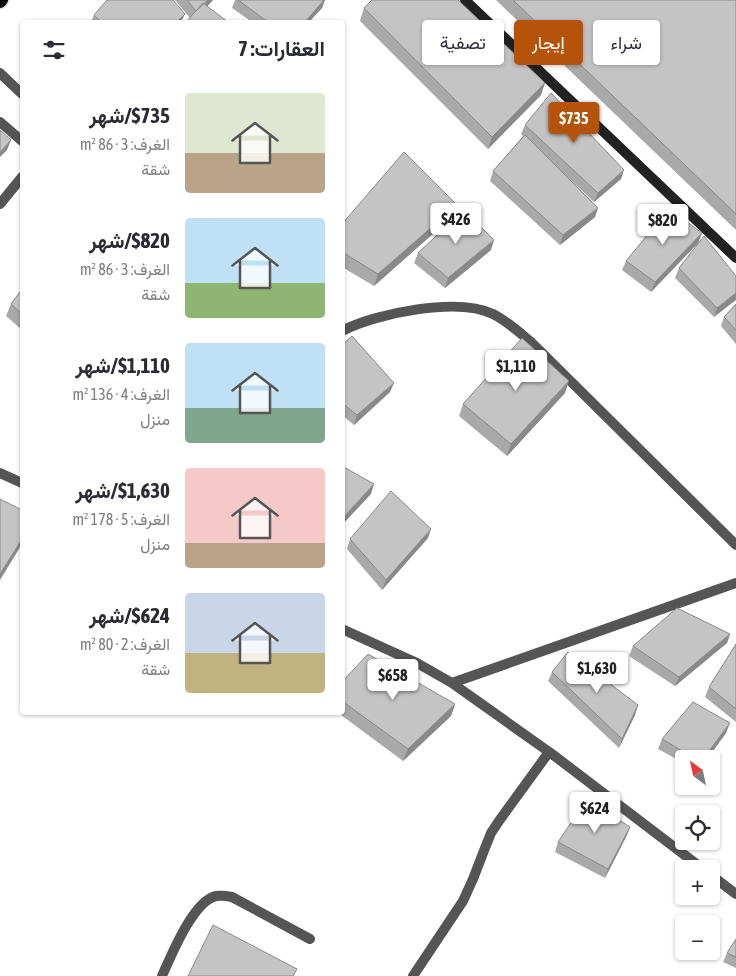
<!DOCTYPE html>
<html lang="ar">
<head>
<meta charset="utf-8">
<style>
  :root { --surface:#fff; --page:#f2f2f3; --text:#2b2b33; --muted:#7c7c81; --accent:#b45309 }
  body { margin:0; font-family:"Asap Condensed",Vazirmatn,sans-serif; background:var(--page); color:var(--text); direction:rtl; height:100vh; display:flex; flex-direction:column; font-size:19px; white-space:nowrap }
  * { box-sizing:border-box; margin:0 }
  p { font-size:16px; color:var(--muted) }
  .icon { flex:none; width:28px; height:28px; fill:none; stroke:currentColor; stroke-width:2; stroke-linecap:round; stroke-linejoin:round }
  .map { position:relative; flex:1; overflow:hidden; direction:ltr }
  .side { position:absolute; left:20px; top:20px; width:325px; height:695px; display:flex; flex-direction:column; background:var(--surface); border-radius:5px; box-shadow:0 1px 4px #0004; direction:rtl }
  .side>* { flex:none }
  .guide { position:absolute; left:360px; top:20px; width:300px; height:45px; direction:rtl; display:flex; gap:10px }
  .needle { width:32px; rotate:327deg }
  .fabs { position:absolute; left:675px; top:750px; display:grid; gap:10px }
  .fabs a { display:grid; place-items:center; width:45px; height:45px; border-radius:5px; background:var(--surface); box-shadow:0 1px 4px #0004; font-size:25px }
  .price { position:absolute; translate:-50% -42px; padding:0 11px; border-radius:5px; background:#fff; color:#222; font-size:16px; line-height:32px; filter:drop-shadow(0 1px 2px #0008) }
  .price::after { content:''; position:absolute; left:50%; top:30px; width:15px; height:11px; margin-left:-8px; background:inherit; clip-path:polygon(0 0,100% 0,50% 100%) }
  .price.on { background:var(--accent); color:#fff }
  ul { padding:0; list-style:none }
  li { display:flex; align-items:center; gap:15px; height:125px; padding:0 20px }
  li span { display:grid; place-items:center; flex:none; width:140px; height:100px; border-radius:5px; color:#555 }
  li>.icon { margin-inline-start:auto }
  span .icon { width:60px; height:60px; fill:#fffc; stroke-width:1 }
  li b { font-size:21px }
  h2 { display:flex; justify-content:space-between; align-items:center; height:60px; padding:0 20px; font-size:21px }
  .pill { padding:0 18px; border-radius:5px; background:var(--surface); box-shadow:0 1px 4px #0004; font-size:18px; line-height:45px }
  .pill.on { background:var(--accent); color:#fff }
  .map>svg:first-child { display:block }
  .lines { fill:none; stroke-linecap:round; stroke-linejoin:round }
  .primary-casing { stroke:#dbdbdb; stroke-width:15 }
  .lane { stroke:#555; stroke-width:10 }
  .street { stroke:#555; stroke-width:10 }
  .secondary { stroke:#222; stroke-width:10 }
  .primary { stroke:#000; stroke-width:12 }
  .wall { fill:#a9a9a9 }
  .shaded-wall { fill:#898989 }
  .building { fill:#c4c4c4; stroke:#898989 }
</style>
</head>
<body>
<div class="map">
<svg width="736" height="976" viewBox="0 0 736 976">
  <rect width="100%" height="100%" fill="#fff"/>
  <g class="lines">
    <g class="primary-casing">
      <path id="primary" d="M0,2L2,0"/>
    </g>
    <path class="lane" d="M0,73L22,94
      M0,122L22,141
      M0,204L22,177
      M162,976C171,956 193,901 216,896C222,895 227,896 232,897L310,939
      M413,976L463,901L473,879L485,848L491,833L499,821L549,752"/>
    <path class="street" d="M342,331C376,313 458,297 493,314C507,321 519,332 531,342L736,545
      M0,473L22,483
      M342,629L417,663L452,683L552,754L703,869
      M452,683L736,583
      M711,875L736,894"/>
    <path class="secondary" d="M465,0L736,258"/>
    <use href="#primary" class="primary"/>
  </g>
  <path class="wall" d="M175,0H213L207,6L190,18Z
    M235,0H325L322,8L309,22H252L232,8Z
    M496,0H736V230Z
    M364,8L541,95L488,149L360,21Z
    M94,15L181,22H91Z
    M525,125L621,179L594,202L561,171L595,217L560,245L490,181L493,171L523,136L521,134Z
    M452,217L374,286L342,267V224Z
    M702,233L698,243L651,292L622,270L626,261Z
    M491,250L445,288L414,263L418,253Z
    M679,268L736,276L714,317L675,278Z
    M22,289V330L6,316L11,304Z
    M736,304V344L721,326L724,317Z
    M342,345L390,392L354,425L342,415Z
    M565,393L507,456L459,416L463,404Z
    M428,538L382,590L347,549L350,539Z
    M730,634L727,643L675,686L629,656L633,646Z
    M736,644V722L705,697L709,687Z
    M552,672L638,705L635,715L619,748L548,681Z
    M342,682L455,704L451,716L403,761L337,712H342Z
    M726,733L707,759H684V763L658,749L662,739Z
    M630,827L626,837L605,878L555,852L558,842Z
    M736,939V968L723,962L727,953Z"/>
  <path class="shaded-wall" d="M208,0H213L194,21L197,12Z
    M324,0H325L322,8L309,22H305Z
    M185,14L181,22H177Z
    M545,83L541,95L488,149L492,137Z
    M11,140L7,150L0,157V152Z
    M624,170L621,179L594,202L598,193Z
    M457,205L452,217L374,286L378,274Z
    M598,208L595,217L560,245L563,235Z
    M702,233L698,243L651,292L655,282Z
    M494,240L491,250L445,288L448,278Z
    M736,293V300L714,317L717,308Z
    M569,381L565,393L507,456L511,444Z
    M394,383L390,392L354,425L357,415Z
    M374,484L371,494L342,525V519Z
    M431,529L428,538L382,590L386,580Z
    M22,539V544L0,580V574Z
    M730,634L727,643L675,686L679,677Z
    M455,704L451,716L403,761L408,749Z
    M638,705L635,715L619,748L622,739Z
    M730,723L726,733L707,759H703Z
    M630,827L626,837L605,878L608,869Z"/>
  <path class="building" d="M107,0H173L185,14L177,22H101L94,15Z
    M187,0H208L196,11Z
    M238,0H324L305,22H268Z
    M372,0H458L545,83L492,137L364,8Z
    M513,0H736V214Z
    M203,3L228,22H186Z
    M551,93L624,170L598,193L525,125Z
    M0,130L11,140L0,152Z
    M525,135L598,208L563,235L493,171Z
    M404,152L457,205L378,274L342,252V224Z
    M669,209L702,233L655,282L626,261Z
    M464,210L494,240L448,278L418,253Z
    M704,236L736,276V293L717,308L679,268Z
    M22,289V314L11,304Z
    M736,304V330L724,317Z
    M352,336L394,383L357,415L342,403V345Z
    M522,338L569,381L511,444L463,404Z
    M342,466L374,484L342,519Z
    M391,491L431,529L386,580L350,539Z
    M0,499L22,510V539L0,574Z
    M677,608L730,634L679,677L633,646Z
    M736,644V709L709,687Z
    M568,652L638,705L622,739L552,672Z
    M368,654L455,704L408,749L342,701V682Z
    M693,702L730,723L703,759H696L662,739Z
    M587,799L630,827L608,869L558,842Z
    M213,925L297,969L293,976H188Z
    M736,939V957L727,953Z"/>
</svg>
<div class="fabs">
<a><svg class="needle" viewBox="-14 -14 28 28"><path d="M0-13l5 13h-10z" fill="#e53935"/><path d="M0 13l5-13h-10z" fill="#7c7c81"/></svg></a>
<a><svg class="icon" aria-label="locate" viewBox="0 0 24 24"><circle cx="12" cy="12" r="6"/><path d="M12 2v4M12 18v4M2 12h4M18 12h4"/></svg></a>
<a>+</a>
<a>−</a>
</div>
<b class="price on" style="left:574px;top:144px">$735</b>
<b class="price" style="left:456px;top:245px">$426</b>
<b class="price" style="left:663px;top:246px">$820</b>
<b class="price" style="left:516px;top:392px">$1,110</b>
<b class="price" style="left:597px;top:694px">$1,630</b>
<b class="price" style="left:393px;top:701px">$658</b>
<b class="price" style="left:595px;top:834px">$624</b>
<div class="guide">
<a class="pill">شراء</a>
<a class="pill on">إيجار</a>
<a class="pill">تصفية</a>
</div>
<section class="side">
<h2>العقارات: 7<svg class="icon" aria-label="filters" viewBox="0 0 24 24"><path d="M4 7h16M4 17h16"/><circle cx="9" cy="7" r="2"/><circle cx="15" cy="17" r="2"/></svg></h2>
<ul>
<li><span style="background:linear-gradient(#dfe7d0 60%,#b9a48a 0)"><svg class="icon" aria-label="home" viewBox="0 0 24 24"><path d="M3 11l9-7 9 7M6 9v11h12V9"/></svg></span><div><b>$735/شهر</b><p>الغرف: 3 · 86 m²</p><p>شقة</p></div></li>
<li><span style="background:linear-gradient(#bfe0f5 65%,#8fb573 0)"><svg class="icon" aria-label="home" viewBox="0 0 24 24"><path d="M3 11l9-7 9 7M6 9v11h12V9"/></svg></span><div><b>$820/شهر</b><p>الغرف: 3 · 86 m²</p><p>شقة</p></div></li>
<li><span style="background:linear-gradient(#bfe0f5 65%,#7fa58c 0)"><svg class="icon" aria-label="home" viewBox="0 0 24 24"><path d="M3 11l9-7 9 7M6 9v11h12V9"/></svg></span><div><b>$1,110/شهر</b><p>الغرف: 4 · 136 m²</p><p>منزل</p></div></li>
<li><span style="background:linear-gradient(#f6c9c9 75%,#b9a48a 0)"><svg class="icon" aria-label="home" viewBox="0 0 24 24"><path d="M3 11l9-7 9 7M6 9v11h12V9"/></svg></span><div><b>$1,630/شهر</b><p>الغرف: 5 · 178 m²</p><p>منزل</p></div></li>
<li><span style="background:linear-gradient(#c9d6e8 60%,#c2b280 0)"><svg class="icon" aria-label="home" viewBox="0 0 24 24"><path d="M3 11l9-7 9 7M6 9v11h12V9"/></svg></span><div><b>$624/شهر</b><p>الغرف: 2 · 80 m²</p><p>شقة</p></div></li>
</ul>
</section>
</div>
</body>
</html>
